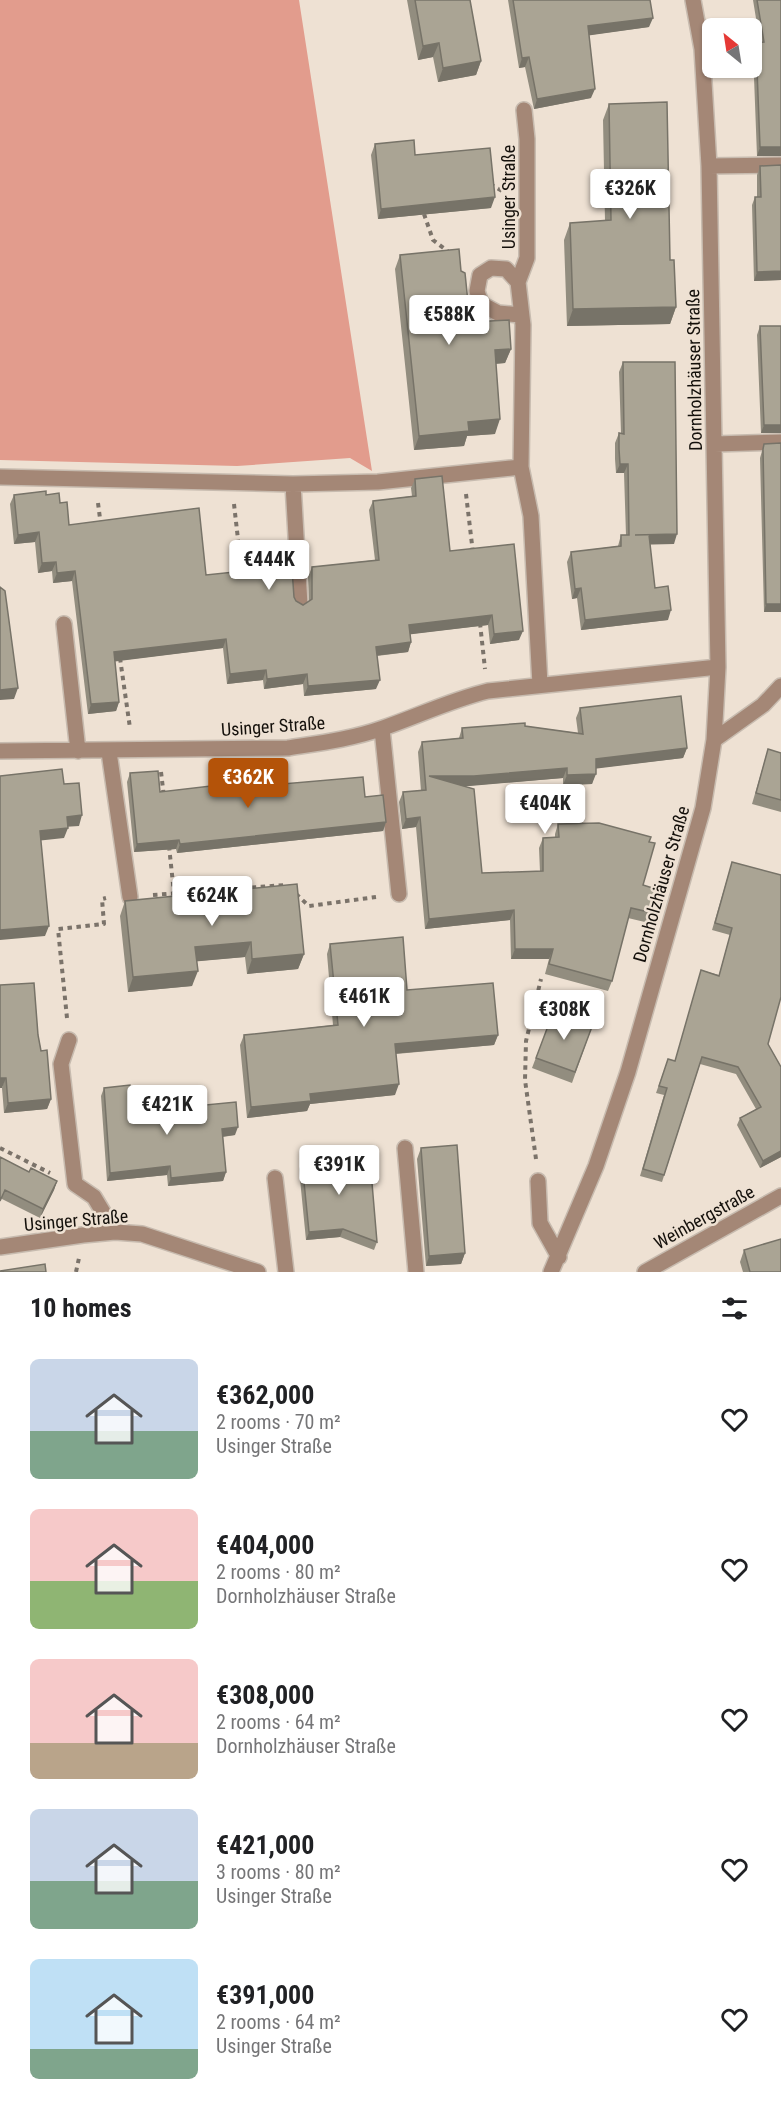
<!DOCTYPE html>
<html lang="en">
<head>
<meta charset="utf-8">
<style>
  :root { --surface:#fff; --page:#f6f6f6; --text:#202124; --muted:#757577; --accent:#b45309 }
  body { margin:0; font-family:"Roboto Condensed",sans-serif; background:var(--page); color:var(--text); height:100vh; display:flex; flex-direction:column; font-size:22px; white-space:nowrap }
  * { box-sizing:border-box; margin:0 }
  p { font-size:20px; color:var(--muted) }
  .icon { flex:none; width:33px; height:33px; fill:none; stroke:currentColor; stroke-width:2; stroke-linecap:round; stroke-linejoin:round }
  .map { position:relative; height:1272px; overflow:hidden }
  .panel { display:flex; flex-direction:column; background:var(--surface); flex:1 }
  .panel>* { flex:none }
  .needle { width:39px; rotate:330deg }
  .tools { position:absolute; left:702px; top:18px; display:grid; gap:12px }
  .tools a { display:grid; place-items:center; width:60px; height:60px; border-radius:9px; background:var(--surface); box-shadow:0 2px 4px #0004; font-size:30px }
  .price { position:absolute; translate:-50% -51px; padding:0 14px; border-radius:6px; background:#fff; color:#222; font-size:20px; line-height:39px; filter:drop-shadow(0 2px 3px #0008) }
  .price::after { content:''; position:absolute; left:50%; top:36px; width:18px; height:14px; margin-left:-9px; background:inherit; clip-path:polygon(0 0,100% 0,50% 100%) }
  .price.current { background:var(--accent); color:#fff }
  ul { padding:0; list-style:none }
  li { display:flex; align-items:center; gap:18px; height:150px; padding:0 30px }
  li span { display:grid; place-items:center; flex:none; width:168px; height:120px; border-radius:9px; color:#555 }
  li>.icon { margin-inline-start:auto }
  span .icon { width:72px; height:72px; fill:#fffc; stroke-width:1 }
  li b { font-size:26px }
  h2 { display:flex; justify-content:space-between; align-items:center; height:72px; padding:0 30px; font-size:26px }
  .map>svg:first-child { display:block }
  .green { fill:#e29c8d }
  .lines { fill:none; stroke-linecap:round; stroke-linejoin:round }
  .minor-casing { stroke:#c7bbaf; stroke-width:18 }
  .path { stroke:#7b736a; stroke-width:4; stroke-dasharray:4.5 4.5; stroke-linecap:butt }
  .minor { stroke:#a48776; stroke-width:15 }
  .wall { fill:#928d7f }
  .shaded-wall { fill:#777368 }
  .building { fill:#aaa494; stroke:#777368; stroke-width:1.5 }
  .labels { text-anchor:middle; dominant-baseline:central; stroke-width:5; stroke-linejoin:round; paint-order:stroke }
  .street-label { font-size:18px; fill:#14100b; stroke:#eee1d3 }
</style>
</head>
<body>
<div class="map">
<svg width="781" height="1272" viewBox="0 0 781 1272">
  <rect width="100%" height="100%" fill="#eee1d3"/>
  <path class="green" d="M0,0H299L372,471L350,458L237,466L0,460Z"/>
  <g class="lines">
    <g class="minor-casing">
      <path id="minor" d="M709,166L781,165
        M518,282L527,258V139L524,110
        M521,315L498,313L481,304L477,291L480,275L491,268L506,269L518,282L523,325L521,467L531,516L540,685
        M715,444L781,442
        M0,477L293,484L378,482L521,467
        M293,484L300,605
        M64,624L78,751
        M382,729L399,894
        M714,740L763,705L781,686
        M0,751L288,748C320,743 352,739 383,728C418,716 451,700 488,691L718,667
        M109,752L130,897
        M69,1040L61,1064L75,1184L94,1197L115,1232
        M405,1148L416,1272
        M275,1178L286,1272
        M538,1181L540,1223L559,1257
        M0,1247L83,1235L115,1232L142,1234L258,1272
        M551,1272L596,1166L628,1072L703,808L714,740L718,667L709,166L702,49L693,0
        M645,1272L781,1196"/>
    </g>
    <path class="path" d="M490,184L504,192
      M424,214L433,240L450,253
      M466,494L473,553
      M98,503L101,526
      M234,504L241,566
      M480,623L485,669
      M120,658L130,728
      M161,772L164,797
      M169,846L174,893
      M296,894L309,906L376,897
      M153,895L285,885L288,887
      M67,1018L58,929L104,924L102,899L106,898
      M0,1148L50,1173
      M536,1159L525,1080L526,1041L541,979
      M76,1272L79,1258"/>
    <use href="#minor" class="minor"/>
  </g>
  <path class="wall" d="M407,0H470L481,61L476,75L438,82L433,57L418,60Z
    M508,0H650L649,27L589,35L591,98L534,109L525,67L519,68Z
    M753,0H781V156H757L753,51L756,43H760Z
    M609,104L670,260L676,307L670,324L567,326L564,240L570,223L605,221L603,120Z
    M375,144L415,155L491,208L378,219L371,155Z
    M760,166L781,280L754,281L752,205L755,197H757V175Z
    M400,255L461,271L470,322L511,349L505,363L496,364L495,434L467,436L464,446L414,450L395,269Z
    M760,326L781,433H761L757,335Z
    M623,362L674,544H650L655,588L668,620L581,630L577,598L572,599L567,562L571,552L618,546L621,535H626L624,473H616L615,459V443L619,433H621L619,372Z
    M764,444L781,612H764L760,458Z
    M415,479L450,551L519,640L490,644L488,625L410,634L411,642L408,652L377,656L376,689L304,696L303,684L264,689L263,680L227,684L223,648L115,661L119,702L116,711L88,714L72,581L53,583L52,571L38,573L35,542L14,544L10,504L14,495H46L60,503L69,525L206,575L274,571L294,597L296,601L303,605L309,602L308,577L312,567L375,560L369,510L373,501L412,496L411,488Z
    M580,708L687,748L683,758L596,768L592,784L563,785V778L464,786L482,873L540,872L539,848L543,838L555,837V834L558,824L649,842L643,885L653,913L649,923L628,918L612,981L608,991L545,974L549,959H511L510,920L425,929L416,827L402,829L399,802L403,792L421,791L418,752L422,742L459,738L462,728L525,726L578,733L576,718Z
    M768,749L781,753V812L752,804Z
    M130,773L160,792L271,785L365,797L386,822L383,831L177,853L176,849L134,852L127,782Z
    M732,862L768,1044L781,1067V1157L760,1168L737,1125L740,1118L756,1109L736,1074L700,1064L662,1182L640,1176L664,1095L656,1093L668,1059L675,1061L701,970L719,975L730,935L712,930Z
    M125,901L304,954L298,969L247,974L245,957L197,961L192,986L128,992L120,916Z
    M330,944L407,990L498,1035L494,1045L396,1054L395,1095L310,1104L307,1111L247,1118L240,1045L244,1035L333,1025L327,954Z
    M34,983L38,1035L51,1099L47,1109L4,1113L2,1088Z
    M554,1010L593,1024L572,1083L532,1068Z
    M104,1088L133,1112L235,1135L223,1137L226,1172L223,1181L168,1186L167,1175L107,1181L101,1096Z
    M421,1148L465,1253L461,1264L426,1266L417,1159Z
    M330,1154L362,1183L377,1242L374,1250L340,1237L306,1240L299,1169L302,1162L329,1159Z
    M0,1157L29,1172L57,1181L54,1190L40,1218L2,1199Z
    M744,1250L781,1272H743L740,1262Z"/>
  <path class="shaded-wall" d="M653,18L649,27L585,36L588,26Z
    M439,43L433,57L418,60L423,46Z
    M529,57L525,67L519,68L522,58Z
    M481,61L476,75L438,82L443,68Z
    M595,89L591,98L534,109L537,99Z
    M760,147H781V156H757Z
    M495,197L491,208L378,219L381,209Z
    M781,271V280L754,281L757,272Z
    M676,307L670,324L567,326L573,309Z
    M511,349L505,363L489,364L495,350Z
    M500,419L495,434L467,436L464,446L414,450L419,436L468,422Z
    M764,425H781V433H761Z
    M620,464H628L624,473H616Z
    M39,532L35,542L14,544L18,535Z
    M677,534L674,544L631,545L635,535Z
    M56,562L52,571L38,573L42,563Z
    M75,571L72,581L53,583L57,573Z
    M581,588L577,598L572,599L575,589Z
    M766,604H781V612H764Z
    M671,610L668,620L581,630L585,620Z
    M492,615L488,625L405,635L409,625Z
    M523,631L519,640L490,644L494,634Z
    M226,639L223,648L111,662L114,652Z
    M411,642L408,652L373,656L376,647Z
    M266,670L263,680L227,684L230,674Z
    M307,674L303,684L264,689L267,679Z
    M380,680L376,689L304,696L308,686Z
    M18,688L14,699L0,700V690Z
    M119,702L116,711L88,714L91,704Z
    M687,748L683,758L593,769L596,759Z
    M567,768L563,778L470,786H426L429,776Z
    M596,774L592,784L563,785L567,775Z
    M82,815L79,826L63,827L67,817Z
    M420,817L416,827L402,829L406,819Z
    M386,822L383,831L177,853L180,844Z
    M68,828L64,838L36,841L40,831Z
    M179,840L176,849L134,852L137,844Z
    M514,910L510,920L425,929L429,919Z
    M49,926L45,936L0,940V930Z
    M251,942L245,957L190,962L195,947Z
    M515,949H553L549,959H511Z
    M304,954L298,969L247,974L252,959Z
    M198,971L192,986L128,992L133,977Z
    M498,1035L494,1045L391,1054L395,1044Z
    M0,1078H6L2,1088H0Z
    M399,1084L395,1095L310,1104L307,1111L247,1118L251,1107L310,1094Z
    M51,1099L47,1109L4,1113L8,1103Z
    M238,1127L235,1135L219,1137L222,1129Z
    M781,1151V1157L760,1168L763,1161Z
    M170,1166L167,1175L107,1181L110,1173Z
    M226,1172L223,1181L168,1186L171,1178Z
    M57,1181L54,1190L40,1218L43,1209Z
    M343,1229L340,1237L306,1240L309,1232Z
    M465,1253L461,1264L426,1266L429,1256Z"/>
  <path class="building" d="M415,0H470L481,61L443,68L439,43L423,46Z
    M513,0H650L653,18L588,26L595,89L537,99L529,57L522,58Z
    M757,0H781V147H760L756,43L764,42Z
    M667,102L670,260H674L676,307L573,309L570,223L611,220L609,104Z
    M414,140L415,155L490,148L495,197L381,209L375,144Z
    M781,165V271L757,272L755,197H761L760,166Z
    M459,249L461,271L465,273L470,322L509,320L511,349L495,350L500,419L468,422L469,431L419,436L400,255Z
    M760,326H781V425H764Z
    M623,362H675L677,534L635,535H649L655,588L668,586L671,610L585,620L581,588L575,589L571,552L621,546V535H629L628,464H620L619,449V433L624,434Z
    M781,443V604H766L763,449L764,444Z
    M442,476L450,551L514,544L523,631L494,634L492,615L409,625L411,642L376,647L380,680L308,686L307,674L267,679L266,670L230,674L226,639L114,652L119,702L91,704L75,571L57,573L56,562L42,563L39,532L18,535L14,495L46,491V495L59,493L60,503L67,502L69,525L199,508L206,575L274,568V571L292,569L294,597L296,601L303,605L312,599V567L379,560L373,501L416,496L415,479Z
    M0,587L5,591L18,688L0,690Z
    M681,696L687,748L596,759V774L567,775V768L474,776H429L474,789L482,873L543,871V838L559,837L558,824L599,823L651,837L649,842L655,843L643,885L659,890L653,913L631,908L612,981L549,964L553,949H515L514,910L429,919L420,817L406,819L403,792L426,790L422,742L463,738L462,728L525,723V726L583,734L580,708Z
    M768,749L781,753V800L756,793Z
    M62,769L64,784L79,783L82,815L67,817L68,828L40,831L49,926L0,930V776Z
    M158,771L160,792L270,779L271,785L363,777L365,797L383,795L386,822L180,844L179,840L137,844L130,773Z
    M732,862L781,875V997L768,1044L781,1067V1151L763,1161L740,1118L761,1107L738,1067L702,1057L664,1175L643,1169L667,1088L659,1086L668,1059L675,1061L701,970L719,976L732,928L715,923Z
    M297,884L304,954L252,959L251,942L195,947L198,971L133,977L125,901Z
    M403,937L407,990L493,983L498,1035L395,1044L399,1084L310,1094L311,1101L251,1107L244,1035L338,1025L330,944Z
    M34,983L38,1035L41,1051L47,1050L51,1099L8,1103L6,1078H0V985Z
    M554,1010L593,1024L575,1072L536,1058Z
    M130,1085L133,1112L236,1102L238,1127L222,1129L226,1172L171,1178L170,1166L110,1173L104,1088Z
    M457,1145L465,1253L429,1256L421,1148Z
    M360,1152L362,1183H372L377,1242L343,1229L309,1232L302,1162L331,1158L330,1154Z
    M0,1157L29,1172L31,1168L57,1181L43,1209L5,1190L0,1201Z
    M781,1239V1272H750L744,1250Z
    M45,1264L46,1272H0V1271Z"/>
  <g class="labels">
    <g class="street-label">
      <text transform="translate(508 197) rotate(-90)">Usinger Straße</text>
      <text transform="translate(694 370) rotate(-91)">Dornholzhäuser Straße</text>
      <text transform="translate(273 726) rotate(-4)">Usinger Straße</text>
      <text transform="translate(661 884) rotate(-74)">Dornholzhäuser Straße</text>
      <text transform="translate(704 1217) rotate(-29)">Weinbergstraße</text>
      <text transform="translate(76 1220) rotate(-5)">Usinger Straße</text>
    </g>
  </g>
</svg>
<div class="tools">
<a><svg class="needle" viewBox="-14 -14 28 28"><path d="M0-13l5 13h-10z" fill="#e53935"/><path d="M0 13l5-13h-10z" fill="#757577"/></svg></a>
</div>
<b class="price" style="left:630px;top:220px">€326K</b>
<b class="price" style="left:449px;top:346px">€588K</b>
<b class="price" style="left:269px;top:591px">€444K</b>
<b class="price current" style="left:248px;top:809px">€362K</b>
<b class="price" style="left:545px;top:835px">€404K</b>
<b class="price" style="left:212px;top:927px">€624K</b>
<b class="price" style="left:364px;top:1028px">€461K</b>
<b class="price" style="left:564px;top:1041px">€308K</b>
<b class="price" style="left:167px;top:1136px">€421K</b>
<b class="price" style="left:339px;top:1196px">€391K</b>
</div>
<section class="panel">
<h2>10 homes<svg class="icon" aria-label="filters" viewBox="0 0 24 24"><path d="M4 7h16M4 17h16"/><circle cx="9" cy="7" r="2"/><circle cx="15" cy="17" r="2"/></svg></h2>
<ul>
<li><span style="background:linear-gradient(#c9d6e8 60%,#7fa58c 0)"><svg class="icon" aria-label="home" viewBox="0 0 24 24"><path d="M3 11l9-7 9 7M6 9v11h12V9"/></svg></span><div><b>€362,000</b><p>2 rooms · 70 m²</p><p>Usinger Straße</p></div><svg class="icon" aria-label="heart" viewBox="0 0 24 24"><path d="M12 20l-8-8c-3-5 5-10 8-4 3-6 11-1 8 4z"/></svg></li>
<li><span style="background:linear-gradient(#f6c9c9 60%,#8fb573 0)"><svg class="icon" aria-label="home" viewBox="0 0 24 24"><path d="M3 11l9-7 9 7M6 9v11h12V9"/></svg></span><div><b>€404,000</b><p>2 rooms · 80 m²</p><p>Dornholzhäuser Straße</p></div><svg class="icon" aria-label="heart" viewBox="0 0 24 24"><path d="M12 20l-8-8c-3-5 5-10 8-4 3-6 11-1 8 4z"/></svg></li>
<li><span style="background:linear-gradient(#f6c9c9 70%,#b9a48a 0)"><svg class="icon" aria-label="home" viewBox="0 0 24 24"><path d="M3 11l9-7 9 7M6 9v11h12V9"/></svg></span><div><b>€308,000</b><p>2 rooms · 64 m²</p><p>Dornholzhäuser Straße</p></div><svg class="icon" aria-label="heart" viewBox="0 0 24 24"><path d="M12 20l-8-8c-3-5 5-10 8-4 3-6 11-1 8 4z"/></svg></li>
<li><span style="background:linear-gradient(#c9d6e8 60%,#7fa58c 0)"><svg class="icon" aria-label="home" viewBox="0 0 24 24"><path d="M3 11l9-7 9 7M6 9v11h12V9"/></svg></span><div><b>€421,000</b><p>3 rooms · 80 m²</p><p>Usinger Straße</p></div><svg class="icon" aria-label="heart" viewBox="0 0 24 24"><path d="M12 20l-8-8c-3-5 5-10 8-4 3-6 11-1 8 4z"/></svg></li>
<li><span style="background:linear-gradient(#bfe0f5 75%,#7fa58c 0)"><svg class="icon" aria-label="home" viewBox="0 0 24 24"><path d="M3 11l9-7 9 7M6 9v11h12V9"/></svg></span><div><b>€391,000</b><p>2 rooms · 64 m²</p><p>Usinger Straße</p></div><svg class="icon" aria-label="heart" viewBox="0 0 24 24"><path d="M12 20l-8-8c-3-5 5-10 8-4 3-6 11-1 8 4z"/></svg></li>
</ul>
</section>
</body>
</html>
